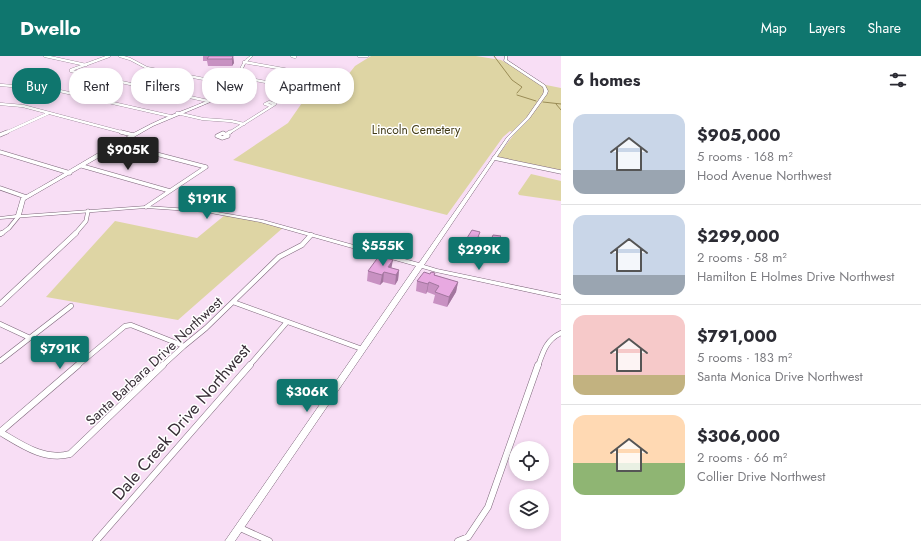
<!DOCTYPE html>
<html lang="en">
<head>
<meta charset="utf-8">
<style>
  :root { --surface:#fff; --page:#f7f7f7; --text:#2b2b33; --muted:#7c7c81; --line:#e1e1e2; --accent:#0f766e }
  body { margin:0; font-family:Jost,sans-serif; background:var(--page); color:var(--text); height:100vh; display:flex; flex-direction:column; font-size:15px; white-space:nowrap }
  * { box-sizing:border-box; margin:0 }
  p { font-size:13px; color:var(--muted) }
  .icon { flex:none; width:22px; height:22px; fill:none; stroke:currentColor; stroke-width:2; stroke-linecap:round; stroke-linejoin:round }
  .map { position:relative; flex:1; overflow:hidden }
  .sheet { display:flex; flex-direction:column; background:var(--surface); width:360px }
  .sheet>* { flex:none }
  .guide { position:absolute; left:12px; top:12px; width:380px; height:36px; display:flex; gap:8px }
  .tools { position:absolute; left:509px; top:385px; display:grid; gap:8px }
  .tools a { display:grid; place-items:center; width:40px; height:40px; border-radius:50%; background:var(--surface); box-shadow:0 2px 6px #0003; font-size:20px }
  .price { position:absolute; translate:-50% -34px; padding:0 9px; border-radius:4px; background:var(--accent); color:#fff; font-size:13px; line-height:26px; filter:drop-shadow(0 1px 2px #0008) }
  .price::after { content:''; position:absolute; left:50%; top:24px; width:12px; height:9px; margin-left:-6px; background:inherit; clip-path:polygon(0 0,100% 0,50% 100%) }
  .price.on { background:#222; color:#fff }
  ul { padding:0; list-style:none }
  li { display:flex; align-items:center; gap:12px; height:100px; padding:0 12px }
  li+li { border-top:1px solid var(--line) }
  li span { display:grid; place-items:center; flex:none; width:112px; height:80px; border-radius:12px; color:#555 }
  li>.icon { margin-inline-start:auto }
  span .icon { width:48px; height:48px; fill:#fffc; stroke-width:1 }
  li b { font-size:17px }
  h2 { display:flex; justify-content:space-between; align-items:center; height:48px; padding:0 12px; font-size:17px }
  .chip { padding:0 14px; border-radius:16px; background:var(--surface); box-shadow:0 2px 6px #0003; font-size:14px; line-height:36px }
  .chip.on { background:var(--accent); color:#fff }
  header { display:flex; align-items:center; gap:24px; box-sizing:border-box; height:56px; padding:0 20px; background:var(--accent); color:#fff }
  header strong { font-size:19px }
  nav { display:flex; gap:22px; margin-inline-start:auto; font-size:14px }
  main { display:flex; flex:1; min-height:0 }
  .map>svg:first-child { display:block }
  .green { fill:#ded5a4 }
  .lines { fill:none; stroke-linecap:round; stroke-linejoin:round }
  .stream { stroke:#9a8c56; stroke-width:1 }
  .street-far3-casing { stroke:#7d667a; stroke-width:3 }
  .street-far2-casing { stroke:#7d667a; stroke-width:4.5 }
  .street-far1-casing { stroke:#7d667a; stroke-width:5.5 }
  .street-casing { stroke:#7d667a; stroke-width:7 }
  .secondary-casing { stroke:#7d667a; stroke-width:1 }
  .street-far3 { stroke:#fff; stroke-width:2.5 }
  .street-far2 { stroke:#fff; stroke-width:3.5 }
  .street-far1 { stroke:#fff; stroke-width:4.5 }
  .street { stroke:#fff; stroke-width:6 }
  .secondary { fill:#fff; fill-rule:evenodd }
  .wall { fill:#c891c2 }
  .shaded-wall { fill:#a2769e }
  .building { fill:#e8a9e1; stroke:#a2769e }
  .labels { text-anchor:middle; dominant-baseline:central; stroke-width:3; stroke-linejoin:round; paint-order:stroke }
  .far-park-label { font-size:12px; fill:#423b17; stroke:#fff }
  .street-label { font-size:14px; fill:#392f38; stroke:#fff }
  .near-street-label { font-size:17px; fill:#392f38; stroke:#fff }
</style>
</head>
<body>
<header>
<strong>Dwello</strong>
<nav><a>Map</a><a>Layers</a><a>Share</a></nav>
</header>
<main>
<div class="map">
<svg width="561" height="485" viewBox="0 0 561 485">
  <rect width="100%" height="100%" fill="#f8def5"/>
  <path class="green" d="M371,0H476L501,4L546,29L561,32V116L496,102L515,77L510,75L503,81L447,159L233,104L288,67L304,44L325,48L355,10Z
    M531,118L561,125V145L519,139L518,137Z
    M225,159L285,170L178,264L46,241L115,165L197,182Z"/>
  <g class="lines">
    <path class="stream" d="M494,0L512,24L522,31L517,37
      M517,39L536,45
      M543,46L561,48
      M556,48L561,54"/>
    <g class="street-far3-casing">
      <path id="street-far3" d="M45,0L86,9
        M120,0L130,3L147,12L235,29
        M292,0L295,1
        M359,0H367
        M244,6L317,19
        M71,14L109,0
        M71,15L208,45
        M318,19H326L328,21H316Z
        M239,21L318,36
        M0,29L51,33L170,60
        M269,46L275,48L272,50L265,48Z
        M0,48L23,50L125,77
        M177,57L203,63L231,65L244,68
        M5,77L49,57
        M229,77L272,50"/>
    </g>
    <g class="street-far2-casing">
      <path id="street-far2" d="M121,76L133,79
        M223,77L228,80L222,82L217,80Z
        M227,78L230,76
        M0,79L7,76
        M118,88L206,111
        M0,96L70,117
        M494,102L561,116
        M82,110L170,135
        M0,132L26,141
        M146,151L206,111
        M1,178L9,172L18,161
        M75,178L86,165L88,155"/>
    </g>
    <g class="street-far1-casing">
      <path id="street-far1" d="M0,178L2,177
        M233,246L362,293
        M0,248L76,177
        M0,268L30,282
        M184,290L206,272L279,201L302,189L311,179
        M0,305L71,250
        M77,310L125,270L131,269L184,290
        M162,310L184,290
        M249,310L287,266
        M538,310C543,296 546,284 561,277"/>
    </g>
    <g class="street-casing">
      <path id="street" d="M78,309L0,376C22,389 44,405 70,398L163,309
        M240,472L269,485
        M96,485L250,309
        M458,485L468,481L488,451L538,309"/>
    </g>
    <g class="secondary-casing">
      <path id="secondary" d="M250,0H253L245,8L236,28L232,33L225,38L208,47L153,70L25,144L21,159L146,150L205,154L263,164L419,207L507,81L527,61L543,38L544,35L543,31L504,5L505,0H507V4L545,29L548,35L547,38L529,63L509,83L424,209L437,213L561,239V243L436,216L422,212L235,485H225L416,210L260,166L205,156L146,152L0,163V161L16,159L21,142C65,118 107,90 151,68C175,56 201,50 223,36C240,25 236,10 250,0Z"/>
    </g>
    <use href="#street-far3" class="street-far3"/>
    <use href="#street-far2" class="street-far2"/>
    <use href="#street-far1" class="street-far1"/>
    <use href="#street" class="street"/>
    <use href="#secondary" class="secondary"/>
  </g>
  <path class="wall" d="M203,0H233L234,7L232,10H208L207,5H203Z
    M479,181L491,184L501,181L502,182L500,191L496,200L488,197L482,208L478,209L467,204L470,193L465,192L467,182Z
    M392,212L399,214L398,224L395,229L383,226L380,229L367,225L368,215Z
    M435,217V219L458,226L456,236L447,251L433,247L435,239L427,236L426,238L416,235L417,225L430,218Z"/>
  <path class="shaded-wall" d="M233,0L234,7L232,10V3Z
    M501,180L499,189L502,182L500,191L496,200Z
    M490,188L488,197L482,208L484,199Z
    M393,204L391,214L388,211Z
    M399,214L398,224L395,229L396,219Z
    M384,216L383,226L380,229L382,219Z
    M429,226L427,236L426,238L428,228Z
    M458,226L456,236L447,251L449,241Z"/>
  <path class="building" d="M209,0H233L232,3H207Z
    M472,174L480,176L478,181L491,184L493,179L501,180L500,181L502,182L498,190L490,188L484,199H481L469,195L475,184L467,182Z
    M379,200L393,204L388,211L399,214L396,219L384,216L382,219L368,215Z
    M424,216L430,218L431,216L435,217L434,219L458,226L449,241L435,236L439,230L429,226L428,228L417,225Z"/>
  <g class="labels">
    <g class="far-park-label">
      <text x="416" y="74">Lincoln Cemetery</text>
    </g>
    <g class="street-label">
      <text transform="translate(154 305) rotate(-43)">Santa Barbara Drive Northwest</text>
    </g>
    <g class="near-street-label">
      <text transform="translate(181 366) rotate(-49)">Dale Creek Drive Northwest</text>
    </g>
  </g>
</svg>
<div class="tools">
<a><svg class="icon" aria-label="locate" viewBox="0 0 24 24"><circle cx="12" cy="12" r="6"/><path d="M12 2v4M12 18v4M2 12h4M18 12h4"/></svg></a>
<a><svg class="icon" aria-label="layers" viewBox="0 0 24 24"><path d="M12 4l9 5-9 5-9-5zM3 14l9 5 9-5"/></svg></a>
</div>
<b class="price on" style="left:128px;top:115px">$905K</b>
<b class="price" style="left:207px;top:164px">$191K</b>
<b class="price" style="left:383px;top:211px">$555K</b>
<b class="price" style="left:479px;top:215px">$299K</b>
<b class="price" style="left:60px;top:314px">$791K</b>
<b class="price" style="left:307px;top:357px">$306K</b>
<div class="guide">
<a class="chip on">Buy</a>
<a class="chip">Rent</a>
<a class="chip">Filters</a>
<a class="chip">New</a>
<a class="chip">Apartment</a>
</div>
</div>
<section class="sheet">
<h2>6 homes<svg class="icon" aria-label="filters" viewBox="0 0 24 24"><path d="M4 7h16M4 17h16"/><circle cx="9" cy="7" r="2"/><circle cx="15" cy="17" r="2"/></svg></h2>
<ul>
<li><span style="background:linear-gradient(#c9d6e8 70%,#9aa5b1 0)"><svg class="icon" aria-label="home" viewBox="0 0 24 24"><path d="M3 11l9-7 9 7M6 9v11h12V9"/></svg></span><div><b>$905,000</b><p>5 rooms · 168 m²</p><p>Hood Avenue Northwest</p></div></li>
<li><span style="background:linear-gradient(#c9d6e8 75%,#9aa5b1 0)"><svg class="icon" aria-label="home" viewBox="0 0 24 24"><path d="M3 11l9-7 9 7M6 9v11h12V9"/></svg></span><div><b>$299,000</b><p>2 rooms · 58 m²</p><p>Hamilton E Holmes Drive Northwest</p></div></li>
<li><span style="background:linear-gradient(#f6c9c9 75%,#c2b280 0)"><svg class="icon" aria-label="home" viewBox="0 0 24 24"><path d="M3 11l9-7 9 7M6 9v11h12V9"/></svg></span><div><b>$791,000</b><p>5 rooms · 183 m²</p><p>Santa Monica Drive Northwest</p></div></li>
<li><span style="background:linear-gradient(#ffd9b3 60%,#8fb573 0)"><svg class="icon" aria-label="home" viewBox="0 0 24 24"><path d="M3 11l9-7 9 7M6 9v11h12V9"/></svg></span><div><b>$306,000</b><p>2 rooms · 66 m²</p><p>Collier Drive Northwest</p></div></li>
</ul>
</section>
</main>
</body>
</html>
